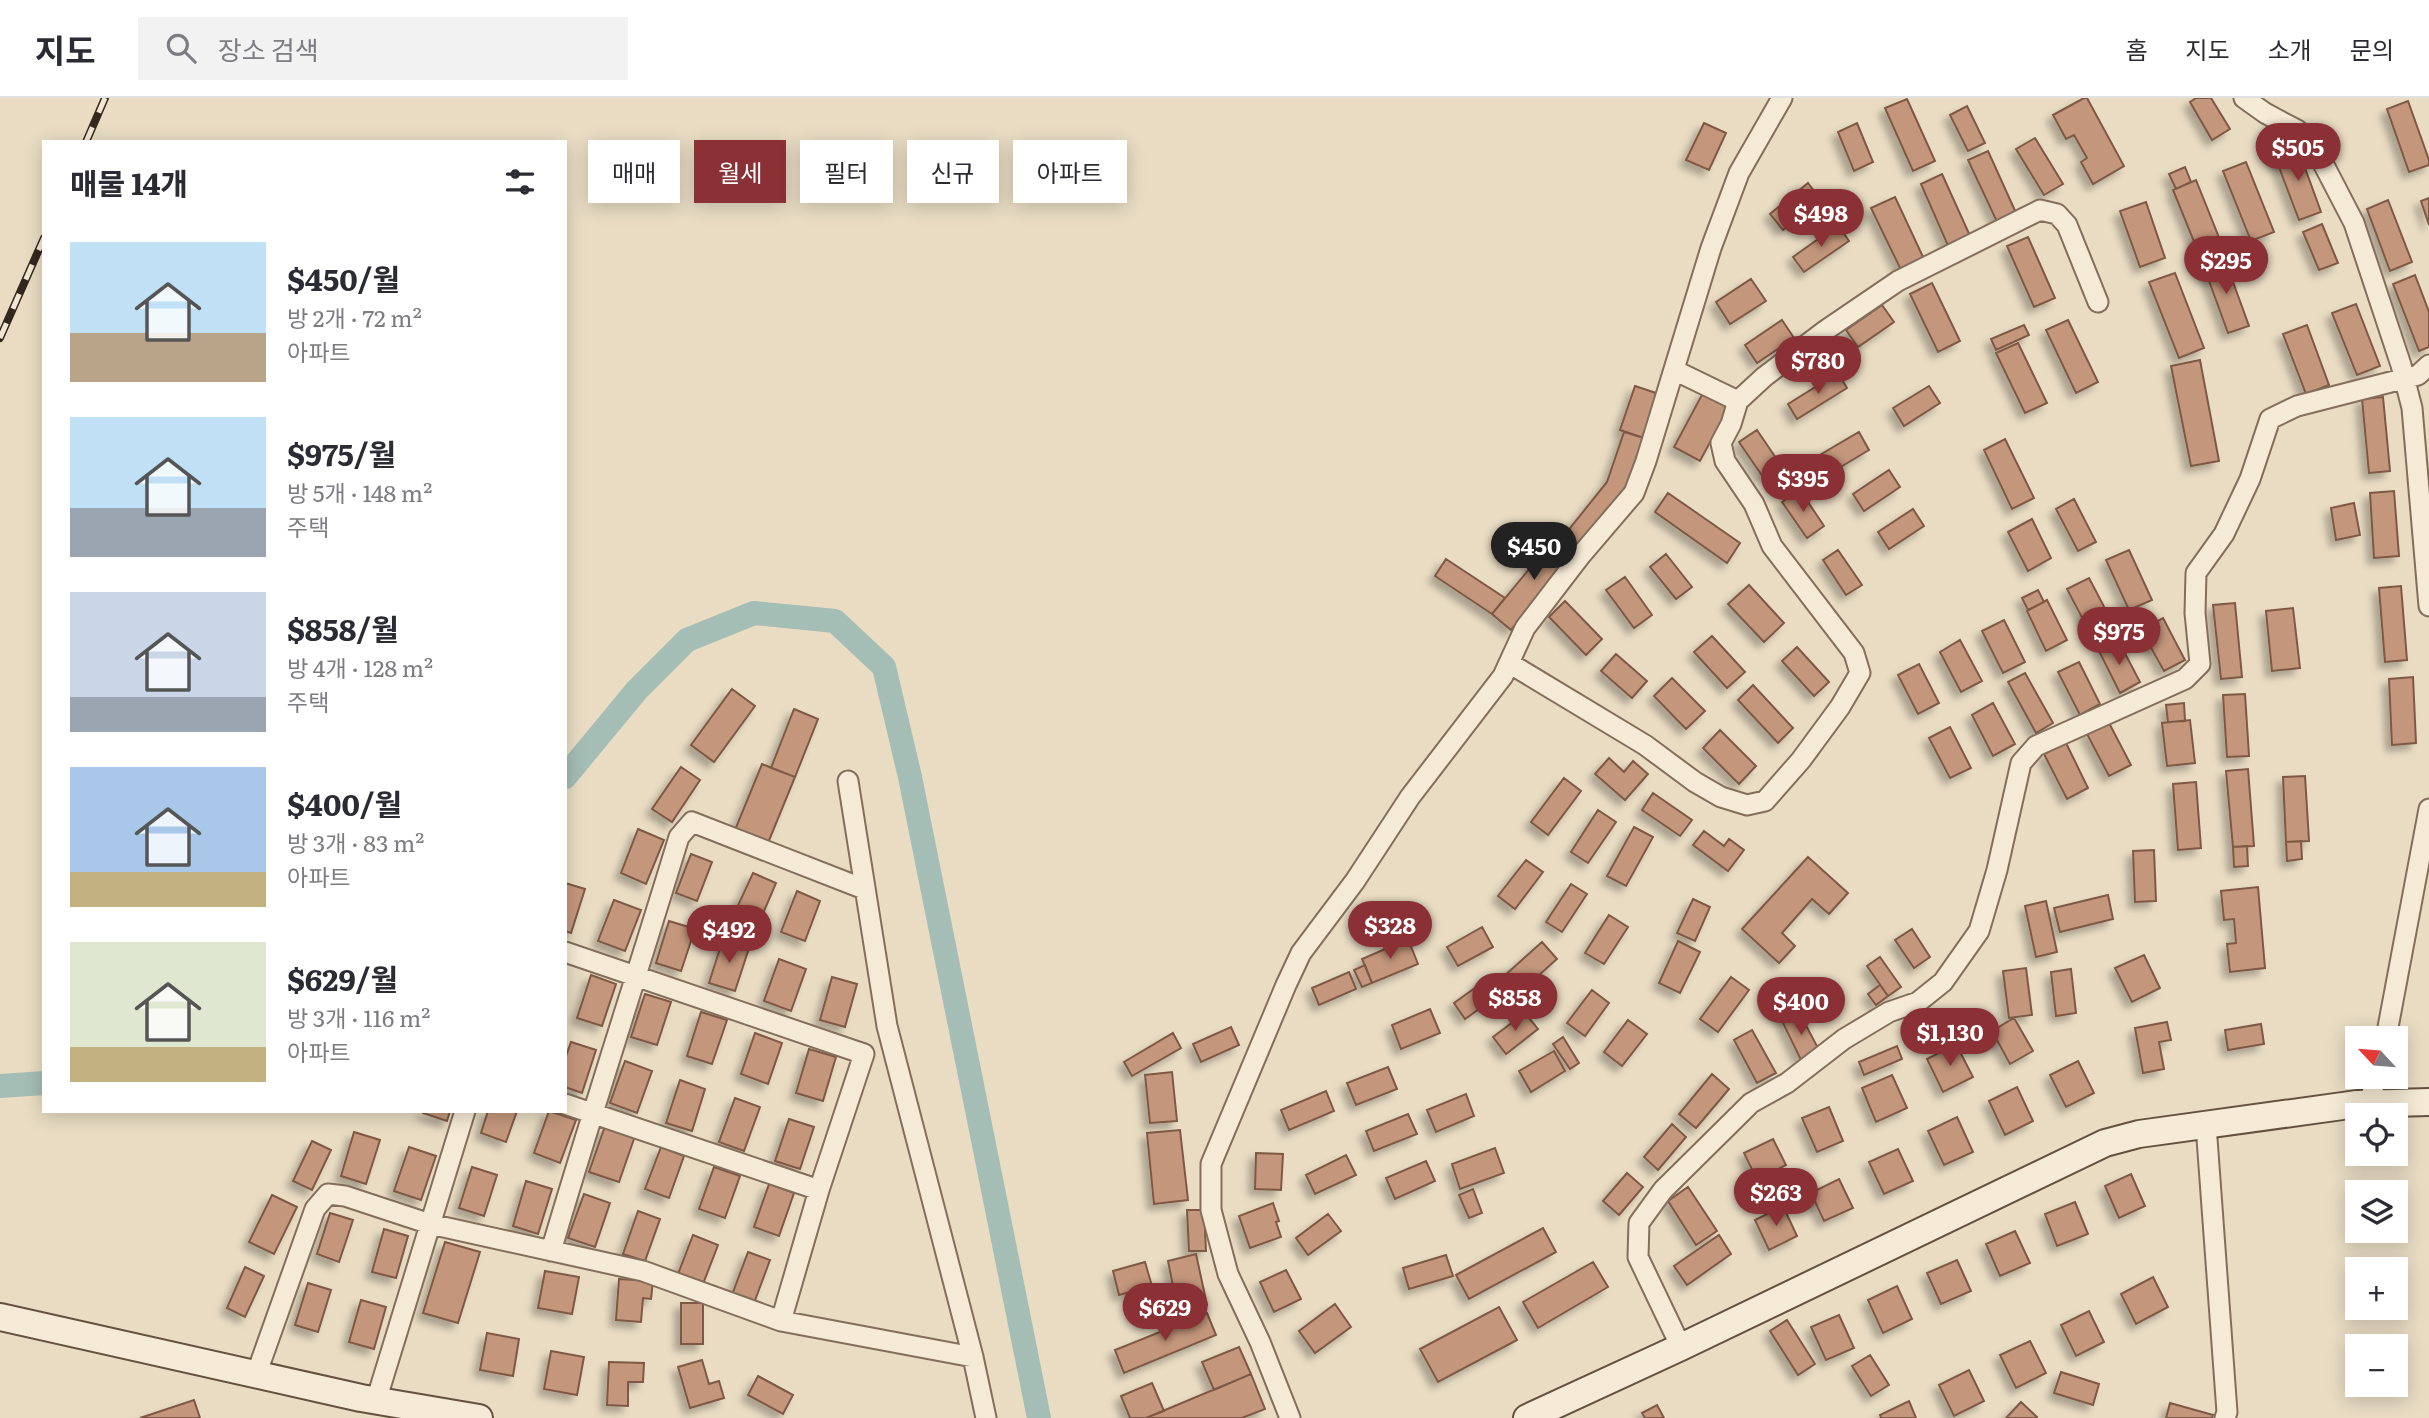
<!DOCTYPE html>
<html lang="ko">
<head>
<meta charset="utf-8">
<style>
  :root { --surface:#fff; --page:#f2f2f3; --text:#2b2b33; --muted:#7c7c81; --line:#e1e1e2; --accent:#8b3135 }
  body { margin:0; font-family:Literata,"Noto Sans KR",serif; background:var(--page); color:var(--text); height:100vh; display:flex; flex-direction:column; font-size:26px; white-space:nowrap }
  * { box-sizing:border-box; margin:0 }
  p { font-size:23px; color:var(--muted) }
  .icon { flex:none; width:38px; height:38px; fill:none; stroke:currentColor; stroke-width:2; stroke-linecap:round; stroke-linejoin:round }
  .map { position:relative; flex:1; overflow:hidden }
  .drawer { position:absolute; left:42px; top:42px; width:525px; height:973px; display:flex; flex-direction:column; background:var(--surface); border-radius:0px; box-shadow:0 4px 18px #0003 }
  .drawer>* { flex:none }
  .hud { position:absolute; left:588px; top:42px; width:665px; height:63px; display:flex; gap:14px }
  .needle { width:46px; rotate:296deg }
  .tools { position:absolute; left:2345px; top:928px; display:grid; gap:14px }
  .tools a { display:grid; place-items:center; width:63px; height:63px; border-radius:0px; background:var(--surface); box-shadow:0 4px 18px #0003; font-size:35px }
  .price { position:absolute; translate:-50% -60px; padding:0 16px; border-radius:24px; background:var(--accent); color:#fff; font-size:23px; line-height:46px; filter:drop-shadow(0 2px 4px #0008) }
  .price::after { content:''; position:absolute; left:50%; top:42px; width:21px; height:16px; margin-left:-10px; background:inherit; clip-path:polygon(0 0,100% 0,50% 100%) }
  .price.on { background:#222; color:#fff }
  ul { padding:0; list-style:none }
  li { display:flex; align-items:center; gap:21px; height:175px; padding:0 28px }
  li span { display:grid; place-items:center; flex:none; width:196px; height:140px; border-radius:0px; color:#555 }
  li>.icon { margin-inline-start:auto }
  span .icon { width:84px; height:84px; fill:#fffc; stroke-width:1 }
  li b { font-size:30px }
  h2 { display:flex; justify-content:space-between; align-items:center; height:84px; padding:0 28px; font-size:30px }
  .pill { padding:0 24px; border-radius:0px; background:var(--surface); box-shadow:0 4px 18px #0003; font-size:24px; line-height:63px }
  .pill.on { background:var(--accent); color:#fff }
  header { display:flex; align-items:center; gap:42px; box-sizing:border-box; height:98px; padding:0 35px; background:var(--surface); border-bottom:2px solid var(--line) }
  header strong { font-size:33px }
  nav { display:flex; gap:38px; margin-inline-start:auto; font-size:24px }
  .search { width:490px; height:63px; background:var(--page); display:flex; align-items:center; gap:18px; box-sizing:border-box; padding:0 24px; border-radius:0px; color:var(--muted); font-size:26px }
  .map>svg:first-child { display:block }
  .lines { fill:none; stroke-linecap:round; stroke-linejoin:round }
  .canal { stroke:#a4bdb5; stroke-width:24 }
  .building { fill:#c4977c; stroke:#7f5944; stroke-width:2; filter:url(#shadow) }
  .minor-casing { stroke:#826e5b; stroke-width:23 }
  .secondary-casing { stroke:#63503f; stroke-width:30 }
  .minor { stroke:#f5ead5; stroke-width:19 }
  .secondary { stroke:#f5ead5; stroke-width:26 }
  .rail-casing { stroke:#33271e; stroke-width:8 }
  .rail { stroke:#f2e7d2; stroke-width:5; stroke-dasharray:16; stroke-linecap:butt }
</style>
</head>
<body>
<header>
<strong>지도</strong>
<div class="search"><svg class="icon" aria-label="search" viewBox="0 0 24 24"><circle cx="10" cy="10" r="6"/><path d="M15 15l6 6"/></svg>장소 검색</div>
<nav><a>홈</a><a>지도</a><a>소개</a><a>문의</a></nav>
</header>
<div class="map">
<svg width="2429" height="1320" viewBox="0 0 2429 1320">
  <defs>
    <filter id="shadow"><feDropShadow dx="-6" dy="6" stdDeviation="3.5" flood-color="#0004"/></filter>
  </defs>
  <rect width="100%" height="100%" fill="#e9dcc3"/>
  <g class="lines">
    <path class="canal" d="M565,679L637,592L687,542L754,515L835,523L884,569L910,679L1039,1320
      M0,988L44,985"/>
  </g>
  <path class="building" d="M2084,0H2087L2124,68L2093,86L2081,64L2087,60L2074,37L2066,41L2053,17Z
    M2196,0H2211L2230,31L2212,42L2190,4Z
    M1907,1L1935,63L1913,73L1885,10Z
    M2408,3L2429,62V67L2409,74L2387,11Z
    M1967,8L1985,45L1968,53L1950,17Z
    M1704,25L1726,35L1709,72L1686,62Z
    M1857,25L1873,64L1854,73L1838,34Z
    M2289,37L2293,49L2278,55L2274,43Z
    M2035,40L2063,86L2044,97L2016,51Z
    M2297,48L2321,114L2299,122L2274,56Z
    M1988,53L2017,117L1998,126L1968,62Z
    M2246,64L2274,134L2251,143L2223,73Z
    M2185,69L2191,84L2176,91L2169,76Z
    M1942,76L1971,140L1949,150L1921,86Z
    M2196,82L2224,152L2201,161L2173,92Z
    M1808,85L1821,102L1783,132L1770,116Z
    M1895,99L1924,161L1901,172L1871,110Z
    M2429,100V127L2421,103Z
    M2388,102L2412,164L2390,173L2367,111Z
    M2146,104L2165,160L2140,169L2120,113Z
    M2322,126L2338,165L2319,172L2303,134Z
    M1838,127L1849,143L1804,174L1793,159Z
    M2028,139L2055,200L2034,209L2007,148Z
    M2225,162L2249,228L2228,235L2204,169Z
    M2175,175L2204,250L2179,260L2149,184Z
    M2415,177L2429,214V249L2419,253L2393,186Z
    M1751,181L1766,203L1730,226L1716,204Z
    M1932,185L1960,243L1938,254L1910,196Z
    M2356,206L2380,268L2357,277L2332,215Z
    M1882,207L1894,224L1858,249L1846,232Z
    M1782,222L1794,240L1757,265L1745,247Z
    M2068,222L2098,284L2076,295L2046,232Z
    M2024,227L2029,237L1996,252L1991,241Z
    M2307,227L2329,287L2306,296L2283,236Z
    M2018,245L2047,305L2025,315L1996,255Z
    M2200,262L2219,363L2191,368L2171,268Z
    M1838,275L1847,290L1797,321L1788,306Z
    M1635,288L1659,296L1644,340L1620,332Z
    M1929,288L1940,305L1904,328L1893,310Z
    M1704,293L1730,307L1700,363L1674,349Z
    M2383,299L2390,373L2369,375L2362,301Z
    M1757,332L1780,366L1763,379L1739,344Z
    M1624,334L1644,340L1627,390L1577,451L1562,440L1607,384Z
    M1859,334L1869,352L1829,376L1818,358Z
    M2005,341L2034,400L2012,411L1984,352Z
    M1889,372L1900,389L1864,413L1853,396Z
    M1800,392L1824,428L1807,440L1782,404Z
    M2394,393L2399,458L2374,460L2370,395Z
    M1668,395L1740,445L1727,465L1655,414Z
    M2074,401L2096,444L2078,453L2056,411Z
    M2354,405L2360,437L2336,442L2331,410Z
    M1913,411L1924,428L1889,451L1878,434Z
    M2032,421L2051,460L2028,473L2008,434Z
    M1558,436L1577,451L1511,532L1492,516Z
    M1838,452L1862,487L1846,497L1823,462Z
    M2129,452L2152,502L2129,512L2106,462Z
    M1666,456L1692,489L1676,501L1650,469Z
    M1446,461L1505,500L1492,516L1435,478Z
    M1625,479L1652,517L1634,530L1606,492Z
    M2089,480L2110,520L2088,531L2067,491Z
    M1749,487L1784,525L1764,544L1728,506Z
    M2401,488L2407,562L2385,564L2379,490Z
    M2038,492L2044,504L2028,512L2022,500Z
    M2047,502L2067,542L2046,553L2027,513Z
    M1565,503L1602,541L1586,557L1549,519Z
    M2235,505L2242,579L2221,581L2213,507Z
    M2293,510L2300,570L2272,573L2266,513Z
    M2163,520L2185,562L2164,573L2141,532Z
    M2004,522L2025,564L2003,575L1982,533Z
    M1712,538L1745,574L1727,590L1694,554Z
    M1960,542L1982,583L1961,594L1940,554Z
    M2118,542L2140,584L2120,595L2099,553Z
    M1797,549L1829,584L1814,598L1782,563Z
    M1616,556L1647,583L1632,600L1601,573Z
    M2079,564L2100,606L2080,617L2058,574Z
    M1919,566L1939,605L1918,616L1898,577Z
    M2025,575L2053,625L2036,635L2008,584Z
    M2413,579L2416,645L2392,647L2389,581Z
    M1672,580L1705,613L1686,631L1654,598Z
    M1753,587L1793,630L1778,645L1738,602Z
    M732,591L755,608L714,664L691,647Z
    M2245,596L2249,658L2227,659L2223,597Z
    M1993,605L2015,646L1993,658L1972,617Z
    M2184,605L2185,623L2168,624L2166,607Z
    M794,611L818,621L795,679L771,670Z
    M2190,622L2195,665L2167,668L2162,625Z
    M2108,623L2131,667L2109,678L2086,634Z
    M1950,629L1971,670L1950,680L1929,640Z
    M1720,632L1756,668L1739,686L1703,650Z
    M2066,645L2088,690L2067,701L2044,656Z
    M1609,660L1624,674L1633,663L1648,676L1625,702L1595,676Z
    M762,666L795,679L768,745L735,732Z
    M681,669L700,682L672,724L652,711Z
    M2248,671L2254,748L2233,749L2226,673Z
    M2305,678L2309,743L2286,744L2283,679Z
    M1564,680L1581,693L1548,737L1531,724Z
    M2196,684L2201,750L2178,752L2173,686Z
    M1653,695L1692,722L1680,738L1642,712Z
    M1598,712L1616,724L1588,765L1571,754Z
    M1634,729L1653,739L1626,788L1607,778Z
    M638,731L664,742L646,786L621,775Z
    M1704,733L1724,748L1729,741L1744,752L1728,773L1693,747Z
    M2301,743L2302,761L2287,763L2286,744Z
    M2247,748L2248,768L2234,769L2233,749Z
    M2154,752L2156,803L2135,804L2133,753Z
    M691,756L712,764L697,803L676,795Z
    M1808,759L1848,795L1829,816L1812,801L1782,835L1795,848L1779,865L1742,831Z
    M1526,762L1543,774L1515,811L1498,798Z
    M753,775L776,785L759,825L735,814Z
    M565,785L585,791L571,835L565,833Z
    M1571,786L1587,796L1562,834L1546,824Z
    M2258,789L2265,870L2230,874L2227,846L2236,845L2234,821L2224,822L2221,793Z
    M797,793L820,803L805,843L781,834Z
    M2108,797L2113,821L2060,834L2054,810Z
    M1693,801L1710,809L1695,843L1677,835Z
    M614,802L641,812L625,853L598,843Z
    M2046,803L2057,854L2036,859L2025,808Z
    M1609,817L1628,829L1604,866L1585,855Z
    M669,823L695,831L681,873L656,865Z
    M1482,829L1493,849L1458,868L1447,849Z
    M1912,831L1930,859L1914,870L1895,842Z
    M723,841L749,850L735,893L709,885Z
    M1408,841L1418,866L1372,885L1362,861Z
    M1678,843L1700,854L1680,895L1659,885Z
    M1542,844L1557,861L1519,895L1504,878Z
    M2144,857L2160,890L2132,904L2115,870Z
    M1880,859L1901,889L1888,898L1867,868Z
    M779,861L806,871L791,913L764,903Z
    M1365,867L1372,885L1362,889L1354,872Z
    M2026,870L2032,917L2009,920L2003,873Z
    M2071,871L2076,915L2056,918L2051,874Z
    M1349,874L1356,891L1319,907L1312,890Z
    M591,877L616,886L602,928L577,920Z
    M832,879L857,886L845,929L820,922Z
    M1731,879L1749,892L1718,934L1700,921Z
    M1489,880L1500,896L1465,921L1454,905Z
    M1880,887L1888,898L1876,907L1868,896Z
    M1592,892L1609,905L1585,938L1567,925Z
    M645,896L671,904L657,947L631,939Z
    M1779,896L1798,917L1787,923L1771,905Z
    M1430,911L1440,935L1401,951L1392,927Z
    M701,914L727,922L712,966L687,958Z
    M1525,915L1538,931L1506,956L1493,939Z
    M1800,916L1819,952L1801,962L1783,925Z
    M2014,920L2033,953L2010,966L1992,933Z
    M1628,922L1647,936L1622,968L1604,954Z
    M2167,924L2171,942L2159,944L2164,971L2143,975L2135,930Z
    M2261,926L2264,946L2228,952L2225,932Z
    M1231,929L1239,947L1201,964L1193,946Z
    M1752,932L1776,975L1757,985L1734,942Z
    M755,935L782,945L768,986L741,976Z
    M1173,935L1181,950L1132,978L1124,964Z
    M1563,939L1579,965L1570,971L1553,946Z
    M571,944L596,952L582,995L565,989V961Z
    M1956,946L1973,979L1943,994L1927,961Z
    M1897,948L1902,961L1864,977L1859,964Z
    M809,951L836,959L823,1003L796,995Z
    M1554,953L1565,973L1531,994L1519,973Z
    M625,963L652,973L637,1015L610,1005Z
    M2078,963L2094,995L2066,1009L2050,977Z
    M1388,969L1397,991L1356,1007L1347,985Z
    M1172,974L1177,1023L1150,1025L1145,977Z
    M1712,976L1729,991L1696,1030L1679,1016Z
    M1892,977L1907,1010L1876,1024L1862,990Z
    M680,982L705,991L692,1033L666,1025Z
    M2017,989L2033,1023L2005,1037L1989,1003Z
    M1326,993L1334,1013L1289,1032L1281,1012Z
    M1466,996L1474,1018L1436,1034L1427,1012Z
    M735,1000L760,1009L744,1053L719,1044Z
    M1829,1009L1843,1043L1817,1054L1802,1020Z
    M423,1013H450L447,1023L423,1015Z
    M488,1013H517L506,1044L481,1035Z
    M549,1013L576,1022L560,1065L534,1055Z
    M1408,1016L1417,1036L1374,1053L1366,1033Z
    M1957,1019L1973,1054L1944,1067L1928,1033Z
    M789,1021L814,1029L800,1071L775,1063Z
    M1672,1026L1686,1039L1658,1072L1644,1059Z
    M605,1028L635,1038L619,1084L589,1074Z
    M1180,1032L1188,1102L1154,1106L1147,1035Z
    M354,1034L380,1042L366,1086L341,1078Z
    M1773,1041L1786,1067L1757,1082L1744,1055Z
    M312,1043L331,1052L312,1092L293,1083Z
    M409,1049L436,1058L421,1102L394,1093Z
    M661,1049L684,1058L669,1100L645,1091Z
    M1495,1050L1504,1075L1460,1091L1452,1066Z
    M1898,1051L1913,1083L1884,1096L1869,1064Z
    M1256,1055L1283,1056L1281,1092L1255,1091Z
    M1346,1057L1356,1077L1315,1096L1306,1077Z
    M1426,1063L1435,1083L1395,1101L1386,1080Z
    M472,1069L497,1077L484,1118L459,1110Z
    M714,1069L740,1078L725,1120L699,1111Z
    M1627,1075L1643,1089L1619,1117L1603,1103Z
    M2131,1076L2145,1108L2119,1120L2105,1088Z
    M1839,1081L1853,1110L1824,1123L1811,1095Z
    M526,1083L552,1091L538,1136L513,1128Z
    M769,1086L794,1095L779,1138L754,1129Z
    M1688,1089L1717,1133L1696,1147L1668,1103Z
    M1473,1091L1482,1115L1469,1120L1459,1097Z
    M584,1096L610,1105L595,1149L568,1140Z
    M272,1097L297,1109L274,1156L249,1144Z
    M2075,1104L2088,1136L2057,1148L2045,1116Z
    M1273,1105L1279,1123L1276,1124L1281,1139L1250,1150L1239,1118Z
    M1783,1108L1797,1138L1769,1152L1755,1122Z
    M1187,1112H1204L1206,1153H1189Z
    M638,1113L660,1121L645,1163L623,1156Z
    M330,1115L353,1122L339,1164L317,1156Z
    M1328,1116L1341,1133L1308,1157L1296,1140Z
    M1543,1130L1556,1154L1469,1201L1456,1177Z
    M384,1131L408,1138L396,1180L372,1174Z
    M2015,1133L2030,1165L2000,1178L1986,1146Z
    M693,1137L718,1147L703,1186L678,1176Z
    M1719,1137L1731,1156L1687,1187L1674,1168Z
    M445,1144L480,1154L458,1225L423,1215Z
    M748,1154L770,1162L754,1205L732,1197Z
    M1196,1156L1207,1207L1178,1213L1168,1163Z
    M1446,1157L1453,1178L1409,1191L1403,1170Z
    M1957,1162L1971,1193L1941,1206L1927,1175Z
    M1145,1164L1152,1188L1119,1197L1113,1173Z
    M1593,1164L1608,1189L1538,1230L1523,1204Z
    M245,1169L264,1178L245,1219L227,1210Z
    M1286,1172L1301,1201L1274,1214L1260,1184Z
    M545,1173L579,1179L572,1216L538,1210Z
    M2153,1179L2168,1209L2136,1226L2121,1196Z
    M619,1181L653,1183L651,1201L643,1200L641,1224L616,1222Z
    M308,1185L331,1192L318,1234L295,1227Z
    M1897,1188L1912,1221L1883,1235L1868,1202Z
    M361,1202L386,1209L374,1251L349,1244Z
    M681,1205H703V1246H681Z
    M1335,1206L1351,1229L1315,1255L1299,1233Z
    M1499,1209L1517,1242L1438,1284L1420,1251Z
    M2089,1213L2104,1244L2076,1258L2061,1227Z
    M1207,1215L1216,1237L1124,1275L1115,1252Z
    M1839,1217L1854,1250L1826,1262L1811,1229Z
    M1787,1222L1815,1266L1798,1277L1770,1233Z
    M487,1235L519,1241L513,1278L480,1272Z
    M2030,1243L2046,1275L2016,1290L2000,1257Z
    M1239,1249L1251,1276L1214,1292L1202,1264Z
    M551,1253L584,1259L577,1297L544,1291Z
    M1870,1257L1889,1287L1871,1298L1852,1268Z
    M702,1262L709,1286L719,1283L724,1300L690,1310L678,1269Z
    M609,1264L644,1265L643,1284H628V1308L607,1307Z
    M1969,1272L1984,1303L1954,1318L1939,1287Z
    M2061,1274L2099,1286L2093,1307L2054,1295Z
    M1251,1276L1265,1311L1242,1320H1146Z
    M758,1278L793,1297L783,1316L748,1297Z
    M1152,1285L1164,1313L1146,1320H1130L1121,1298Z
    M194,1302L200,1320H140Z
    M1909,1303L1916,1320H1881L1880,1317Z
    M2021,1304L2037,1319L2036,1320H2006Z
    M2170,1305L2213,1317L2212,1320H2166Z
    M1657,1307L1664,1320H1645L1642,1315Z"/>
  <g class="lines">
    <g class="minor-casing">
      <path id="minor" d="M2244,0L2265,15L2297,32L2313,46L2354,125L2401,267L2412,310L2429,508
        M1738,303L1764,279L1826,232L1898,183L2040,112L2057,116L2067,127L2098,204
        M1509,565L1645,647L1695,684L1721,699L1747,707L1765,703L1801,662L1840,609L1860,575L1854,555L1772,448L1754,406L1725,363L1721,345L1731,326L1738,303L1674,272
        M848,683L887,928L973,1259L986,1320
        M565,854L864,956L819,1092L781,1223
        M2386,940L2429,711
        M2369,1005L2377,978
        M565,1006L819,1092
        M2206,1027L2227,1314L2225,1320
        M551,1153C592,1014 637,877 679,739L692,724L864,791
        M1681,1249L1638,1159L1639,1125L1663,1092L1751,1005L1787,985L1844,941L1889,914L1918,904L1943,884L1979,833L1997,772L2021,665L2036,648L2185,581L2200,566L2195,515L2196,475L2224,436L2250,381L2270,321L2297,308L2418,277L2429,267
        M256,1277L315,1111L328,1096L345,1098L430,1126L643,1173L781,1223L973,1259
        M376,1303L465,1013
        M1290,1320L1260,1244L1228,1176L1211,1112V1066L1286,887L1301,855L1355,783L1410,699L1503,578L1525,530L1581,457L1634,395L1646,363L1711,150L1739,75L1782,0"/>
    </g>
    <g class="secondary-casing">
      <path id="secondary" d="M0,1219L361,1300L479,1320
        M1527,1320L1681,1249L2105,1045L2139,1036L2357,1006L2429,1004"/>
    </g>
    <use href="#minor" class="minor"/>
    <use href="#secondary" class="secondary"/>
    <g class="rail-casing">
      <path id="rail" d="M86,44L105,0
        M0,240L44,140"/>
    </g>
    <use href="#rail" class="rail"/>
  </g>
</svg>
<div class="tools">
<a><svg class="needle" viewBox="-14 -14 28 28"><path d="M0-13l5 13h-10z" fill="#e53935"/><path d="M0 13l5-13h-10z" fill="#7c7c81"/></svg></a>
<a><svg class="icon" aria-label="locate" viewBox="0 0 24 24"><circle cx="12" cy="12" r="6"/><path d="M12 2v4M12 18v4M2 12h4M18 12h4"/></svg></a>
<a><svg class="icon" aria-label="layers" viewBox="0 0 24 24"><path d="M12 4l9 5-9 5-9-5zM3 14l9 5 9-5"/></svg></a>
<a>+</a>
<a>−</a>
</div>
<b class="price" style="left:2298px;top:85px">$505</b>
<b class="price" style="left:1821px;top:151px">$498</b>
<b class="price" style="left:2226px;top:198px">$295</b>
<b class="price" style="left:1818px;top:298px">$780</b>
<b class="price" style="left:1803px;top:416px">$395</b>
<b class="price on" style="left:1534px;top:484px">$450</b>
<b class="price" style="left:2119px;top:569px">$975</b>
<b class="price" style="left:1390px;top:863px">$328</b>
<b class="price" style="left:729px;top:867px">$492</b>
<b class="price" style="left:1515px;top:935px">$858</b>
<b class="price" style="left:1801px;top:939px">$400</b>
<b class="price" style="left:1950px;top:970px">$1,130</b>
<b class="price" style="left:1776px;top:1130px">$263</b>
<b class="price" style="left:1165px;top:1245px">$629</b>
<div class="hud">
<a class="pill">매매</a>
<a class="pill on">월세</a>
<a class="pill">필터</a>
<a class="pill">신규</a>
<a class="pill">아파트</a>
</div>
<section class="drawer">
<h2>매물 14개<svg class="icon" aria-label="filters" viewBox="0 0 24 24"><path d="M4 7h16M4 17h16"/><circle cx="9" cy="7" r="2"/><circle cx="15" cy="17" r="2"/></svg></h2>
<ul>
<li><span style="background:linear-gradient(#bfe0f5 65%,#b9a48a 0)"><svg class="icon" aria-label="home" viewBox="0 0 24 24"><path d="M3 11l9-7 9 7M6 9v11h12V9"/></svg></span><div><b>$450/월</b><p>방 2개 · 72 m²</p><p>아파트</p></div></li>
<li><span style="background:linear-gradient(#bfe0f5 65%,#9aa5b1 0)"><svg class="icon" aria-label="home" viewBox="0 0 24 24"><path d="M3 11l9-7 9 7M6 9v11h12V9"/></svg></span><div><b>$975/월</b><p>방 5개 · 148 m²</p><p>주택</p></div></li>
<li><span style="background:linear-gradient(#c9d6e8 75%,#9aa5b1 0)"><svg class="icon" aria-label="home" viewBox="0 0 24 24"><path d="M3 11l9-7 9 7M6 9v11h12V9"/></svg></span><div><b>$858/월</b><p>방 4개 · 128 m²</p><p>주택</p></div></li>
<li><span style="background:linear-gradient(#a9c7e8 75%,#c2b280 0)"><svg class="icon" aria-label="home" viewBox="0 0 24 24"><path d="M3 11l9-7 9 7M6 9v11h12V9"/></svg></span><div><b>$400/월</b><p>방 3개 · 83 m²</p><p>아파트</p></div></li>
<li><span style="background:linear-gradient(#dfe7d0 75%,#c2b280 0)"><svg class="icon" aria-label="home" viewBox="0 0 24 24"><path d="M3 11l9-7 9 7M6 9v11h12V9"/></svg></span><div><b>$629/월</b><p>방 3개 · 116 m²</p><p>아파트</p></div></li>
</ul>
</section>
</div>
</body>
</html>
